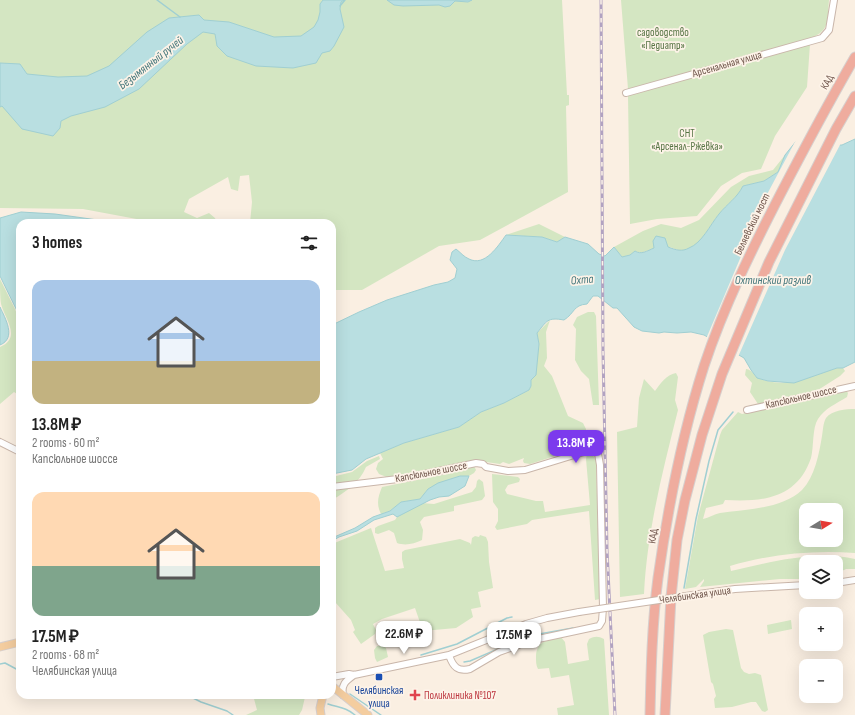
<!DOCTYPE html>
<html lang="en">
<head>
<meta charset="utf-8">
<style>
  :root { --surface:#fff; --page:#f2f2f2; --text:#222; --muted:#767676; --accent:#7c3aed }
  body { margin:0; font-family:"Sofia Sans Condensed",sans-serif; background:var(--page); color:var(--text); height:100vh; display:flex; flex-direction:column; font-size:15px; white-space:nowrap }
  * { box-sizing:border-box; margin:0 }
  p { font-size:13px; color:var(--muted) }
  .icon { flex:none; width:22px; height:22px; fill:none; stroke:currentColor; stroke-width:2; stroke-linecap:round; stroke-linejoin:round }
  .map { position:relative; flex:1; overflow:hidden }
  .drawer { position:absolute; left:16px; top:219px; width:320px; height:480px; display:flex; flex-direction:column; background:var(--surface); border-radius:12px; box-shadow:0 4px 16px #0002 }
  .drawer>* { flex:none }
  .needle { width:26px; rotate:79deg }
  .tools { position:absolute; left:799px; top:503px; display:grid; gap:8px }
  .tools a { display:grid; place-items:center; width:44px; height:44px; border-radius:8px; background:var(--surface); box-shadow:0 4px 16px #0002; font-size:20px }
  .price { position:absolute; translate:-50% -34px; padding:0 9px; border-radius:8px; background:#fff; color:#222; font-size:13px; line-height:26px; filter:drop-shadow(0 1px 2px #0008) }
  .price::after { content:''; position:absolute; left:50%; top:24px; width:12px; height:9px; margin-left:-6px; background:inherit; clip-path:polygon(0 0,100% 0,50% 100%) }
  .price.selected { background:var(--accent); color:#fff }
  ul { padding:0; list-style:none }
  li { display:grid; align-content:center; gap:8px; height:212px; padding:0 16px }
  li span { display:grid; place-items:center; height:124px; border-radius:12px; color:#555 }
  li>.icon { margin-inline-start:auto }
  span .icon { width:72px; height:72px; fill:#fffc; stroke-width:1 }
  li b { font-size:17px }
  h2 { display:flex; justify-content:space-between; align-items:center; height:48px; padding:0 16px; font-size:17px }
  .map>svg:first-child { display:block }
  .green { fill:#d4e6c2; fill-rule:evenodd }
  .water { fill:#b9dfe1; stroke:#a0cfd2 }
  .pier { fill:#faefe2 }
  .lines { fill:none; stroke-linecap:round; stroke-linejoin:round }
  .stream { stroke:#a0cfd2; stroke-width:1.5 }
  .minor-casing { stroke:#c9b6aa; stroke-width:8 }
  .major-casing { stroke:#d7cfcd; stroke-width:9 }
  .highway-casing { stroke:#d7cfcd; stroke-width:11 }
  .minor { stroke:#fff; stroke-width:6 }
  .major { stroke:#f4cd9f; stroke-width:7 }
  .highway { stroke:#efac9e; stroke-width:9 }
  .rail-casing { stroke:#b1a2c1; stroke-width:3 }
  .rail { stroke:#fdf3e8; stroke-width:1.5; stroke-dasharray:4.5; stroke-linecap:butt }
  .minor-bridge-casing { stroke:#c9b6aa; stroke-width:8; stroke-linecap:butt }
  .minor-bridge { stroke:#fff; stroke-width:6 }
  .transit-dot { fill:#1a4fb4; stroke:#fdf3e8; stroke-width:1.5 }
  .health-dot { fill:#e0444e; stroke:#fdf3e8; stroke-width:1.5 }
  .labels { text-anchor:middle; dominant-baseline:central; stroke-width:3.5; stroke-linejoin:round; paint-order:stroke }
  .park-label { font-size:11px; fill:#567444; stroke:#fdf3e8 }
  .street-label { font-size:11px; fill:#6f554b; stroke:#fdf3e8 }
  .transit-label { font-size:11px; fill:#164399; stroke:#fdf3e8 }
  .health-label { font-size:11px; fill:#be3a42; stroke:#fdf3e8; text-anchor:start }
  .water-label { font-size:12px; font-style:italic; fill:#43767b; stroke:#fdf3e8 }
</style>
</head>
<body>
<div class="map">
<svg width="855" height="715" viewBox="0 0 855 715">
  <rect width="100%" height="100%" fill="#faefe2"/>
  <path class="green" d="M0,0H562L567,95H569V105L566,106L568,192L480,240L439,246L362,290H332V223H250L252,202L249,175L240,176L238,191L231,189L228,177L189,199L184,212L197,218L209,213L215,218L217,223H158L83,209L0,208Z
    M621,0H829C827,19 831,30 811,38L628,89Z
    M810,44L807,87L775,136L761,169L742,173L721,186L697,216L657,219L630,224L628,96Z
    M785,155L778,172L764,181L743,186C737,198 727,204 719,214C710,225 702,243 689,249C679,253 676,248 668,247C664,247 659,248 656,248C648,249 643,255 635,251L630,255L622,257L614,247L643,231L661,224L681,228L699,220L731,187L749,176L773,170Z
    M539,224L565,237L557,242L542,237L506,235Z
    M0,279L15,309L20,322V396L14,392L0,404V347C22,338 5,319 1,304C0,297 0,287 0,279Z
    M588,312H594L596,316L599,405H593L589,379L581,371L575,360L576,329L573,325L577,317Z
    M550,320L546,332L547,358L544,366L552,376L568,416L583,423L586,429L585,437L590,439V443L587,446L530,464L524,463L523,461L524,458L509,464L503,462L500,464L479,461H470L389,478L379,474L376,469L378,463L383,459L380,453L404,443L459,427L481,412L504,403L529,390L531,386V380L539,345L537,333Z
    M837,368H843L845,371L840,376L818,390L758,404L750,392L752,383L745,375L746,369C753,370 753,375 758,378C760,379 764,380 767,381C792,387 814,375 837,368Z
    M676,373L678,377L675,400L678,410C663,470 647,531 644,594L620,597L617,432L637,427L639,398L644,379L655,391C661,383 666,375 676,373Z
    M845,389L848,393L847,397C836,404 825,408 818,419C812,428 814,447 811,458C797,499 762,502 725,500L723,504L706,508L703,519C709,518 714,514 720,513C747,509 782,509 802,490C815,476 819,454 822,436C823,431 823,423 826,418C832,410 846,409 855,409V553C813,550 770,554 730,566L731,571C771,562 815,550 855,559V569H846L836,574V562H806V579H780L700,587L704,581V579L696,587L685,589L698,516L720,435L722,430L738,412L742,414ZM806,510H836V540H806Z
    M587,454L593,455L596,461L600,599L595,600L589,511L532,520L527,524L497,530L495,527L498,521V509L493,502L492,474L518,477L520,479L519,482L508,485L505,490L507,494L536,501H543L545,512L590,505L586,459Z
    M379,456L380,459L366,467C359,483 347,491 332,500V477L352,472L367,461Z
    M474,466L476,470L474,473L469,476H460L428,489L420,499L401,502L390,511L381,514C376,504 378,497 382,487L452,473Z
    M479,479L483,482L485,496L482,500L454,506V511L424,517L420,522L423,530L422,540C414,544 405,546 397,543L394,533L389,530L378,534L375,533V528L378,526L395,520L397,517L422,503L434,504L472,492L476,487L477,481Z
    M371,528L385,571L404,568L402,559V552L405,550L460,539L470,543L471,545L472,538L475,536L479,537L480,535L486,537L488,542L489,562L493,588L478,592L481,607L471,609L473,617L456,628L423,631L415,608L382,619L373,624L376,630L375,634L361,644L353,632L355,630L351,620L335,602L332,604V544Z
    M791,620L792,629L768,634L767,625Z
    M726,629L733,630L741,668L744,672L749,674L755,673L761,675L768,710L765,712L762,711L756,702H751L732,707L715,708L714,699L716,696L713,684L711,682L703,635L709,632Z
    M560,636L565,642L568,664L589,660L587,644L589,639C595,636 598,636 604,639L609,715H558L557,708L574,705L569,675L551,678L549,668L538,669C536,665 536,662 536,657C536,642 547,639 560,636Z
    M377,646H383L386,648L388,657L377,662L375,658L374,650Z
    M253,695H304L305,697L302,710L299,715H246L257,710Z"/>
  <path class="water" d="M323,0H344L341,2L340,9L344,27L334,46L330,51L322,53L316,63L293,68L256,66L227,56L217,46L215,34L203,32L187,44L139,89L105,107L71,116L61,121L60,128L53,136L22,129L2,106L0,107V63L20,64L27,74L58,77L87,76L109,66L147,32L169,18L199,15L204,20L229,22L274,37L301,36L314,27L318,20L320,12V4Z
    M387,0H472L468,2L455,1L450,6L445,7L439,5L403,6L394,5Z
    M855,139V362L843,368H837L794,383L768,381L757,378L751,370L744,358L704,335L691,332L677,333L664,332L659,333L642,331L634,327L617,308H613L598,296H593L587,304C573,305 575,313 564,320C547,317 547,321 537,333L539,344L536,375L531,380V386L529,390L504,403L481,412L459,427L404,443L366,459L352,470L332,474V325L359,312L387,300L434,285L448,282L455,278L457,269L450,260L452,252L456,249C460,252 464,257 469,259C485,267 498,246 506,235L542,237L557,242L565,237L588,244L599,254L605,256L614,247L622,257L630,255L635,251C641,255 647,251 654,248L653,241L656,236L665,238L668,247C676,250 682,252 689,248C702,243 710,225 719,214C727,204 737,198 743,186L764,181L778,172L785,155L797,140L828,145H842Z
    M21,212L55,214L119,223H20V317L0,276V218Z
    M0,307C5,318 17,338 0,345Z
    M460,476H469L465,486L449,496L439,497L430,500L397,517L393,514L374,520L357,531L339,537L332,541V538L355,528L373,517L390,511L401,502L420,499L428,489L438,483Z"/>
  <path class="pier" d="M805,136H817L829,143H841L785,250L738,357L706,339L750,235L747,232L797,138Z"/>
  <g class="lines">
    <path class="stream" d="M157,0L180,17
      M340,6L345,0
      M684,588L696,519L709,461L718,430L733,412
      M421,655L457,644L507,618L512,617
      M464,662L470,661L528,636L573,628
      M0,664L5,663L20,671
      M350,694L381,715
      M187,695L201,702L227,711L233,715
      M328,704C340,708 345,707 355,715"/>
    <g class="minor-casing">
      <path id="minor" d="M626,93L822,38L829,30L834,0
        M747,410L855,386
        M0,442L20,452
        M332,487L406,478L476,463L483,464L486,467L508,471L525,470L597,448L600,465L603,608L602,621L599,626L529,641L499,652L470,669C458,672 453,667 449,655
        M836,583L855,580
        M699,594L735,589L806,585
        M332,677L349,674L354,675L449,655L526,624L547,618L579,612
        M343,695C341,684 346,681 354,675"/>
    </g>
    <g class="major-casing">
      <path id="major" d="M0,647L20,642
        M332,686L368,715
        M321,715L320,708L323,695"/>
    </g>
    <g class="highway-casing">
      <path id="highway" d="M650,715C651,670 652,624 658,578C668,507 682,435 704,366C724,306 752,249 781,193C805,147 829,102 855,57
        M665,715L671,597L677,540L685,500L702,435L722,374L769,262L836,129L855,96"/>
    </g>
    <use href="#minor" class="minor"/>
    <use href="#major" class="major"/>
    <use href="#highway" class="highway"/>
    <g class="rail-casing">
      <path id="rail" d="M601,0L603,351L607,550L615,715"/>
    </g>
    <use href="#rail" class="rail"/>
    <g class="minor-bridge-casing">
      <path id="minor-bridge" d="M579,612L699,594"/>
    </g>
    <use href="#minor-bridge" class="minor-bridge"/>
  </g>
  <rect class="transit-dot" x="375" y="673" width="8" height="8" rx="2"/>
  <path class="health-dot" d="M413 689h4v4h4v4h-4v4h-4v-4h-4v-4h4z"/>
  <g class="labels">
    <g class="park-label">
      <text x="663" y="32">садоводство<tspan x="663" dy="13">«Педиатр»</tspan></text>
      <text x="687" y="133">СНТ<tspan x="687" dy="13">«Арсенал-Ржевка»</tspan></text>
    </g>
    <g class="street-label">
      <text transform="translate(727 64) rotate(-16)">Арсенальная улица</text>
      <text transform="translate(827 82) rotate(-60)">КАД</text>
      <text transform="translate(752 224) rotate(-64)">Беляевский мост</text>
      <text transform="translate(801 397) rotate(-13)">Капсюльное шоссе</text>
      <text transform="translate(431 472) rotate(-11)">Капсюльное шоссе</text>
      <text transform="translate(653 536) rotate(-81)">КАД</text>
      <text transform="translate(695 595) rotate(-8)">Челябинская улица</text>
    </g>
    <g class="transit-label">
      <text x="379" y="690">Челябинская<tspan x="379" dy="13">улица</tspan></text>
    </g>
    <g class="health-label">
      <text x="424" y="695">Поликлиника №107</text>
    </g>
    <g class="water-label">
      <text transform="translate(151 63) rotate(-38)">Безымянный ручей</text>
      <text transform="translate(582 280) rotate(-5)">Охта</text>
      <text x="773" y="280">Охтинский разлив</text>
    </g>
  </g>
</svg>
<div class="tools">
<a><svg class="needle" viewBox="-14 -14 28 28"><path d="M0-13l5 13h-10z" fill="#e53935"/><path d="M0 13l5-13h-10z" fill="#767676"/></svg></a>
<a><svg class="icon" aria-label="layers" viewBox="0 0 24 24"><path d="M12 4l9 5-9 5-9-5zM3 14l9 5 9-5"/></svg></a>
<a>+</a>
<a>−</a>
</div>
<b class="price selected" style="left:576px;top:464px">13.8M ₽</b>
<b class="price" style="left:404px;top:655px">22.6M ₽</b>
<b class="price" style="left:514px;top:656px">17.5M ₽</b>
<section class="drawer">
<h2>3 homes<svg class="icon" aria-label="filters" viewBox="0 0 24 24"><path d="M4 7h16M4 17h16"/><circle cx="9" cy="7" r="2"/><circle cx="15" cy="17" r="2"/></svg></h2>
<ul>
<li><span style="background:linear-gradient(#a9c7e8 65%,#c2b280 0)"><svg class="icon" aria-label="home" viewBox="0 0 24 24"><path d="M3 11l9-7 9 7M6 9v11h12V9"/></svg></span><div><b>13.8M ₽</b><p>2 rooms · 60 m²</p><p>Капсюльное шоссе</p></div></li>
<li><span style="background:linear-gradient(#ffd9b3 60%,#7fa58c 0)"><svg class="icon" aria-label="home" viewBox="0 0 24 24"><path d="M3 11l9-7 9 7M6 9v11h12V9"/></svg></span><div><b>17.5M ₽</b><p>2 rooms · 68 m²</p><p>Челябинская улица</p></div></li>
</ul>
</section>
</div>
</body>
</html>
